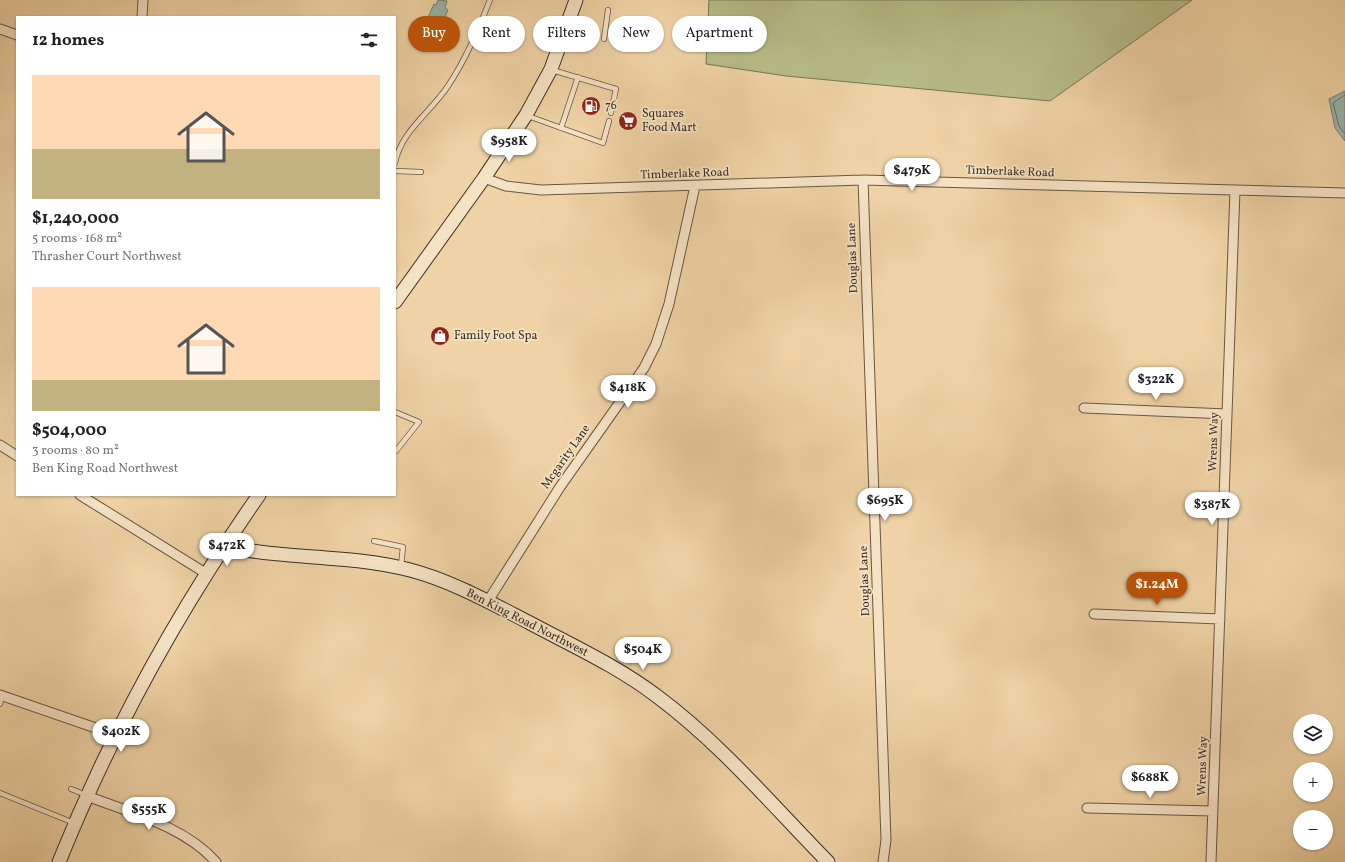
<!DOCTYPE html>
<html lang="en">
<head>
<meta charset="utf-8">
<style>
  :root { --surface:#fff; --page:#f2f2f2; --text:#202124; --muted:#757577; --accent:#b45309 }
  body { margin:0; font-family:Vollkorn,serif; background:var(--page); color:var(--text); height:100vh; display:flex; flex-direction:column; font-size:15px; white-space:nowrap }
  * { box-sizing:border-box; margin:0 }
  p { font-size:13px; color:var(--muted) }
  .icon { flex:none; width:22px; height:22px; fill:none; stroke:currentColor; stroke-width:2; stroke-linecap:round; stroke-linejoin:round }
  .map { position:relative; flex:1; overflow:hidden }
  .panel { position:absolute; left:16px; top:16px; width:380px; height:480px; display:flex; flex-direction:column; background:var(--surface); border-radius:0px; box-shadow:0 1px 3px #0004 }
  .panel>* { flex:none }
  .guide { position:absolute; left:408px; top:16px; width:380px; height:36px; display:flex; gap:8px }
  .fabs { position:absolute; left:1293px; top:714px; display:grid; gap:8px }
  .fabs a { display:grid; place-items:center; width:40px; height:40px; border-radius:50%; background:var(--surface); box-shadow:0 1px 3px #0004; font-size:20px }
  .price { position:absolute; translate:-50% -34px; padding:0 9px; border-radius:14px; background:#fff; color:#222; font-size:13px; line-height:26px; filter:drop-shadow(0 1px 2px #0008) }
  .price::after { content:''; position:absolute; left:50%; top:24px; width:12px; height:9px; margin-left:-6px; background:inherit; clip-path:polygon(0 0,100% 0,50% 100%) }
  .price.selected { background:var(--accent); color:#fff }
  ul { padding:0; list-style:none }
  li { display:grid; align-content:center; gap:8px; height:212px; padding:0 16px }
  li span { display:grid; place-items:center; height:124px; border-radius:0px; color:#555 }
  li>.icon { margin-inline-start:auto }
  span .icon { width:72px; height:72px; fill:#fffc; stroke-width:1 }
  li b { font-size:17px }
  h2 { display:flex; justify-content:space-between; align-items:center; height:48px; padding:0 16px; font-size:17px }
  .chip { padding:0 14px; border-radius:18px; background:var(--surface); box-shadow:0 1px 3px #0004; font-size:14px; line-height:36px }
  .chip.selected { background:var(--accent); color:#fff }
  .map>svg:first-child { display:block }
  .green { fill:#b7bc87; stroke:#787656 }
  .water { fill:#9ab6ad; stroke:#748076 }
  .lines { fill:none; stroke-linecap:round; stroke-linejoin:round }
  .shore { stroke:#6a7368; stroke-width:1 }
  .lane-casing { stroke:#675844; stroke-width:6 }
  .street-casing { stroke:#675844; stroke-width:11 }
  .secondary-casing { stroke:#3a3024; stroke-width:15 }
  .lane { stroke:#f5e2c4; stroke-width:4.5 }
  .street { stroke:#f5e2c4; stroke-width:9 }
  .secondary { stroke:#f5e2c4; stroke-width:13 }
  .labels { text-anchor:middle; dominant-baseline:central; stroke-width:3.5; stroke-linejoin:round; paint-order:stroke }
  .poi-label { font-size:12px; fill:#3a3024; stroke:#f5e2c4; text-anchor:start }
  .street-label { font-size:12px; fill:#3a3024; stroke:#f5e2c4 }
</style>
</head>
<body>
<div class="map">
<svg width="1345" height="862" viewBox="0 0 1345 862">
  <rect width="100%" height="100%" fill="#efd2a5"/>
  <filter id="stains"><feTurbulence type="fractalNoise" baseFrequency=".005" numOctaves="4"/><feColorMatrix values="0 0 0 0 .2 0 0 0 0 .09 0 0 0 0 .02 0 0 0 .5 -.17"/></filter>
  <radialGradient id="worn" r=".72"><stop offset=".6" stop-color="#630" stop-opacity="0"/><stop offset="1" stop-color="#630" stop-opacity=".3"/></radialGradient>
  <path class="green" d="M709,0H1192L1050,101L786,76L706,64Z"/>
  <path class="water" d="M438,0L447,1L445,8L448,10L440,28L426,22L434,4L436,5Z
    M1345,91V141L1335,128L1329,99Z"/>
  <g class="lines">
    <path class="shore" d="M1345,95L1333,103L1339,126L1345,134"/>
    <g class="lane-casing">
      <path id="lane" d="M567,30L588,36
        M604,39L608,10
        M552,70L616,89L611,113
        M528,116L603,143L609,121
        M561,128L578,77
        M395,163C401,131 431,112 448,86C466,59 478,30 490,0
        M395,171L421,172
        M395,412L419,422L396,451
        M374,541L403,547L401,566
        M0,704L2,696
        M71,789L86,795
        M0,793L74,823"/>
    </g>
    <g class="street-casing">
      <path id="street" d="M142,17L143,0
        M0,29L17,35
        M484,178L506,186L541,190L863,180L1345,193
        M863,180L886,840L883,862
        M1084,408L1227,414
        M0,445L17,456
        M80,495L207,574
        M488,601L560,487L644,368L656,344L669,304L695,186
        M1094,614L1220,619
        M0,695L116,735
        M87,796C131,813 184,826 216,862
        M1087,808L1213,811
        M1211,862L1235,190"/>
    </g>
    <g class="secondary-casing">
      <path id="secondary" d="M395,302L484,178L526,115L551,69L576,0
        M225,546C286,560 350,554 410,570C452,581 491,603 530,623C573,646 619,667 658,697C720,743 774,807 828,862
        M59,862C111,733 179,609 259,495"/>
    </g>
    <use href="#lane" class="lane"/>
    <use href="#street" class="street"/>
    <use href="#secondary" class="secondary"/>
  </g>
  <defs>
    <g id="fuel-disc" transform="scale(1)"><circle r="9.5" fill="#8f2418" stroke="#f5e2c4"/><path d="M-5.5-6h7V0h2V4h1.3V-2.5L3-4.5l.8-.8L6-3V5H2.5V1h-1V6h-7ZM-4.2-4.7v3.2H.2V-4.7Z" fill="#fff"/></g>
    <g id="supermarket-disc" transform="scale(1)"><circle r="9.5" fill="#8f2418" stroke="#f5e2c4"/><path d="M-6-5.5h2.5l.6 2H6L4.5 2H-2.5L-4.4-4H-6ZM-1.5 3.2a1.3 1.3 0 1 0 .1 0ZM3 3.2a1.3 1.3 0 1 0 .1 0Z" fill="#fff"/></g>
    <g id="shop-disc" transform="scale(1)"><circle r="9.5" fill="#8f2418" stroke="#f5e2c4"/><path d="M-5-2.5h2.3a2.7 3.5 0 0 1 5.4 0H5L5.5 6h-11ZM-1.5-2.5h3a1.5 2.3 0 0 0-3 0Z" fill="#fff"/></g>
  </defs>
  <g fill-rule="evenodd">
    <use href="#fuel-disc" x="591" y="106"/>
    <use href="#supermarket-disc" x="628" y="121"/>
    <use href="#shop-disc" x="440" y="336"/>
  </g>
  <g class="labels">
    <g class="poi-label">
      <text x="605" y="106">76</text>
      <text x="642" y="114">Squares<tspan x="642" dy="14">Food Mart</tspan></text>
      <text x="454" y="336">Family Foot Spa</text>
    </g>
    <g class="street-label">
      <text transform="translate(1010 172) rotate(2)">Timberlake Road</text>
      <text transform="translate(685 174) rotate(-2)">Timberlake Road</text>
      <text transform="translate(853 258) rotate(-92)">Douglas Lane</text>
      <text transform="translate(1214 442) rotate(-88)">Wrens Way</text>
      <text transform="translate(566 457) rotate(-55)">Mcgarity Lane</text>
      <text transform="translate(865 581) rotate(-92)">Douglas Lane</text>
      <text transform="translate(527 623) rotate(27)">Ben King Road Northwest</text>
      <text transform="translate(1203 766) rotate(-88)">Wrens Way</text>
    </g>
  </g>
  <rect width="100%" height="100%" filter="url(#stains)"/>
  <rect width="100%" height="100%" fill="url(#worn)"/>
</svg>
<div class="fabs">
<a><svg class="icon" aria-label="layers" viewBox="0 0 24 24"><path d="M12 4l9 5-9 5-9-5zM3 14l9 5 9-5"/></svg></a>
<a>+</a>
<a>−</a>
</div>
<b class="price" style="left:509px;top:163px">$958K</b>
<b class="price" style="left:912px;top:192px">$479K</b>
<b class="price" style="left:1156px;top:401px">$322K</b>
<b class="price" style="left:628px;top:409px">$418K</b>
<b class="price" style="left:885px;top:522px">$695K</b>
<b class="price" style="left:1212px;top:526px">$387K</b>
<b class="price" style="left:227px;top:567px">$472K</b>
<b class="price selected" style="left:1157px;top:606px">$1.24M</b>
<b class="price" style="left:643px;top:671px">$504K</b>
<b class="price" style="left:121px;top:753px">$402K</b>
<b class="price" style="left:1150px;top:799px">$688K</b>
<b class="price" style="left:149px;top:831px">$555K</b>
<div class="guide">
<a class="chip selected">Buy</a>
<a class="chip">Rent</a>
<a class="chip">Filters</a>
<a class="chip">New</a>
<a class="chip">Apartment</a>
</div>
<section class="panel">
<h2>12 homes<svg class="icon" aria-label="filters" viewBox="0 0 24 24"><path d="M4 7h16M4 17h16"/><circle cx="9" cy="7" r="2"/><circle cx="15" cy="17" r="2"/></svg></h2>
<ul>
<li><span style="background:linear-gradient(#ffd9b3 60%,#c2b280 0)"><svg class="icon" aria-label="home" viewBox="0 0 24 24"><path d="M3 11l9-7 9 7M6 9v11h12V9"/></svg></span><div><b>$1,240,000</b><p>5 rooms · 168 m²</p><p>Thrasher Court Northwest</p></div></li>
<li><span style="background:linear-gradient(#ffd9b3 75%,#c2b280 0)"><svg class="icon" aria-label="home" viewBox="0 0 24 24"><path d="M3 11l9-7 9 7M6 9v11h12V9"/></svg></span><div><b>$504,000</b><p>3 rooms · 80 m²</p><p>Ben King Road Northwest</p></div></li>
</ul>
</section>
</div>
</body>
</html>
